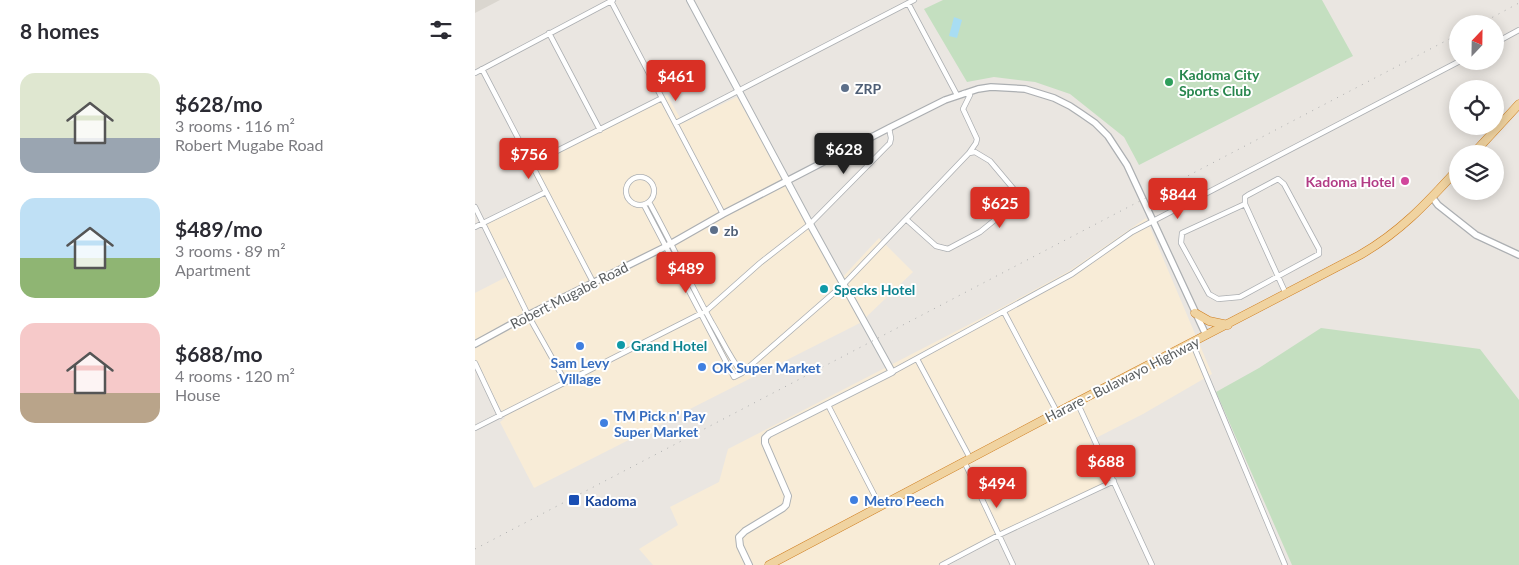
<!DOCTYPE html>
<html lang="en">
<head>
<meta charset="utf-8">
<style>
  :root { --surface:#fff; --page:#f2f2f3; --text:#2b2b33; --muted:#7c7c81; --accent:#d93025 }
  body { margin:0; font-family:Lato,sans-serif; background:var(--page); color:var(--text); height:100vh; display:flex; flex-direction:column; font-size:19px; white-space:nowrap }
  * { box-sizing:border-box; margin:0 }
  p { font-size:16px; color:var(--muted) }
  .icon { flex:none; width:28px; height:28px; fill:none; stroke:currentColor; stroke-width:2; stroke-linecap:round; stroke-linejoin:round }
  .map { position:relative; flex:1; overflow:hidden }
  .sheet { display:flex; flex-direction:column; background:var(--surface); width:475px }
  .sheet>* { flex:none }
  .needle { width:32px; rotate:22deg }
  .tools { position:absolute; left:974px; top:15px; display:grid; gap:10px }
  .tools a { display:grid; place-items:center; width:55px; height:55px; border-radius:50%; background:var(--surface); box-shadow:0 2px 12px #0003; font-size:25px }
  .price { position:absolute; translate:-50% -42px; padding:0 11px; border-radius:5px; background:var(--accent); color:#fff; font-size:16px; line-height:32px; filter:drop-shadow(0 1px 2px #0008) }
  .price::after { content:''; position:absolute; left:50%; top:30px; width:15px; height:11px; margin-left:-8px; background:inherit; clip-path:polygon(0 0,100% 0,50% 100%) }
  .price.selected { background:#222; color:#fff }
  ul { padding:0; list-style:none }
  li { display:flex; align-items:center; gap:15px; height:125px; padding:0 20px }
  li span { display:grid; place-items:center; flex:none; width:140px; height:100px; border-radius:15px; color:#555 }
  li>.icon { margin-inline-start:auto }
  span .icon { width:60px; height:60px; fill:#fffc; stroke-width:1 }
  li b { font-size:21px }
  h2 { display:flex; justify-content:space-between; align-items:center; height:60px; padding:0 20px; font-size:21px }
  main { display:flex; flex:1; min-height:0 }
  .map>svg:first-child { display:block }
  .commercial { fill:#f8ecd7 }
  .education { fill:#dad6cf }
  .green { fill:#c4dfc0 }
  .water { fill:#a8ddf3 }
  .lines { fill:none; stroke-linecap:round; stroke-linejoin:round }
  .minor-casing { stroke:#acafb2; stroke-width:6 }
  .tertiary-casing { stroke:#acafb2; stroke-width:8 }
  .secondary-casing { stroke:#adb1b4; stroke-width:8 }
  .trunk-casing { stroke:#ce7c1d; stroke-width:9 }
  .minor { stroke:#fff; stroke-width:4.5 }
  .tertiary { stroke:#fff; stroke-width:5.5 }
  .secondary { stroke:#fff; stroke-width:6 }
  .trunk { stroke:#f0d3a0; stroke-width:8 }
  .rail { stroke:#adaeae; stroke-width:1; stroke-dasharray:1 6; stroke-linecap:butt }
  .leisure-dot { fill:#2e9e5b; stroke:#fff; stroke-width:2 }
  .service-dot { fill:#5c6f8a; stroke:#fff; stroke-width:2 }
  .hotel-dot { fill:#d1479c; stroke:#fff; stroke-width:2 }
  .culture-dot { fill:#0f9aa8; stroke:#fff; stroke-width:2 }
  .shop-dot { fill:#3f7fe0; stroke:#fff; stroke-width:2 }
  .transit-dot { fill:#1a4fb4; stroke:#fff; stroke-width:2 }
  .labels { text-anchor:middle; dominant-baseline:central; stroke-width:4; stroke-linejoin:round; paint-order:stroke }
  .leisure-label { font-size:14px; font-weight:bold; fill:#27864d; stroke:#fff; text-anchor:start }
  .service-label { font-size:14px; font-weight:bold; fill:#4e5e75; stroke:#fff; text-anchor:start }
  .hotel-label { font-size:14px; font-weight:bold; fill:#b23c85; stroke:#fff; text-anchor:end }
  .culture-label { font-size:14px; font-weight:bold; fill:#0d838f; stroke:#fff; text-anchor:start }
  .street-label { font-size:14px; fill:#595d5f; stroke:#fff }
  .shop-label { font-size:14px; font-weight:bold; fill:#366cbe; stroke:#fff; text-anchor:start }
  .transit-label { font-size:14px; font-weight:bold; fill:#164399; stroke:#fff; text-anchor:start }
</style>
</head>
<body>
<main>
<section class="sheet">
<h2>8 homes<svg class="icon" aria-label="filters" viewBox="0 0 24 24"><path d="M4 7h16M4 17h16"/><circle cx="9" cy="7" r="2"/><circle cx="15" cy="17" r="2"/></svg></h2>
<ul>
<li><span style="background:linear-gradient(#dfe7d0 65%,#9aa5b1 0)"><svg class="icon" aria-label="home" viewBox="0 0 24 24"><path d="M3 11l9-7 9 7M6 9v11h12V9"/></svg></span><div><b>$628/mo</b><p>3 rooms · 116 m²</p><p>Robert Mugabe Road</p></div></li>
<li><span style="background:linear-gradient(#bfe0f5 60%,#8fb573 0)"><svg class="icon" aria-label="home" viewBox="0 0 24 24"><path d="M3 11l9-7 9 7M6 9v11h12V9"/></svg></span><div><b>$489/mo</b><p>3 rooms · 89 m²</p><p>Apartment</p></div></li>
<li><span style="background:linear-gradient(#f6c9c9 70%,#b9a48a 0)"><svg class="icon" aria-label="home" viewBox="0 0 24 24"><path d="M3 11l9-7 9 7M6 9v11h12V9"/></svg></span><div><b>$688/mo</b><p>4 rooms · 120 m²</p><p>House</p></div></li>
</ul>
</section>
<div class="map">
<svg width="1044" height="565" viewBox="0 0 1044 565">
  <rect width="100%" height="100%" fill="#eae6e1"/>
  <path class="commercial" d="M192,95L208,123L262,97L365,280L404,238L438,272L385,323L59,488L25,422L30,418L0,360V293L37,274L11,224L69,195L54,167Z
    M671,218L737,374L668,414L615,441L633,482L464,565H178L164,549L203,525L195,507L244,482L253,449L524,309L594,271Z"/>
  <path class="education" d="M0,0H25L0,13Z"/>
  <path class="green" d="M468,0H847L878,56L664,165L649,137L595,94L560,82L519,77L492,82L449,9Z
    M846,328L1005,349L1044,400V565H817L741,392L784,368Z"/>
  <path class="water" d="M479,17L487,20L482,38L474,36Z"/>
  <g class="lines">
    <g class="minor-casing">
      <path id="minor" d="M136,1L248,214
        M433,3L482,95
        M74,33L125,130
        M1020,43L1044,30
        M7,69L118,282
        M0,73L138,0
        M489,93L495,95L488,109L502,139L501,143L494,153
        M201,123L439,0
        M56,164L187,98
        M151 191a14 14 0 1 1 28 0a14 14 0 1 1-28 0Z
        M803,179L809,184L844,249V254L765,297L743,299L734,294L706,243L707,233L770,204V197L773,195Z
        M174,202C196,242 215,283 237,323C247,340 255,358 267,373
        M770,204L811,294
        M169,205L259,377L267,373L369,284L494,153L500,152L515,161L542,193L544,198L542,202L505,232L473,249L461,246L432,220
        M0,207L53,315L90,381
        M0,227L71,192
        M529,312L582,412
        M717,342L810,565
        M442,359L495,458
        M0,363L25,416
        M417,372L597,274L657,232L985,61
        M602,402L677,565
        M353,405L405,506
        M0,428L231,311L285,263L335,224L415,143L416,138L414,128
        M489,461L538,565
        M467,565L524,535L639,481"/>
    </g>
    <g class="tertiary-casing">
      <path id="tertiary" d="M957,197L963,205L1001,235L1044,255
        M0,344L53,315L190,247L248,214L414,128L470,100L503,89L516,87L550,89L579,98L595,106L607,114L620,123L633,136L652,165L731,335"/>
    </g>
    <g class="secondary-casing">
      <path id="secondary" d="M215,0L335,224L417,372L294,434L290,438V443L313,496L311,505L308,508L270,531L264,537L265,546L274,565"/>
    </g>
    <g class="trunk-casing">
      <path id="trunk" d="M998,154L1044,104
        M720,313L734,321L753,325
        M294,565L602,402L885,255C925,232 951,204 982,170"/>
    </g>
    <use href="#minor" class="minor"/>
    <use href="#tertiary" class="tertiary"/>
    <use href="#secondary" class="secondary"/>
    <use href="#trunk" class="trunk"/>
    <path class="rail" d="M1005,24L1044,3
      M0,549L982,35"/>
  </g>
  <circle class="leisure-dot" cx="694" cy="82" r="5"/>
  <g class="service-dot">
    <circle cx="370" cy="88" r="5"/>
    <circle cx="239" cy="230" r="5"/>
  </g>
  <circle class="hotel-dot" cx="930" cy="181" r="5"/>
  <g class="culture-dot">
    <circle cx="349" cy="289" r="5"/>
    <circle cx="146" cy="345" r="5"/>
  </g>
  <g class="shop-dot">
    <circle cx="105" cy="346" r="5"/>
    <circle cx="227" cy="367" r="5"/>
    <circle cx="129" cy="423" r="5"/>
    <circle cx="379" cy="500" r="5"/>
  </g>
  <rect class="transit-dot" x="93" y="494" width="12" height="12" rx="2.5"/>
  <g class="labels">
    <g class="leisure-label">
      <text x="704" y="74">Kadoma City<tspan x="704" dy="16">Sports Club</tspan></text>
    </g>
    <g class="service-label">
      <text x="380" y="88">ZRP</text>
      <text x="249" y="230">zb</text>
    </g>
    <g class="hotel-label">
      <text x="920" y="181">Kadoma Hotel</text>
    </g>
    <g class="culture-label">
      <text x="359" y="289">Specks Hotel</text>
      <text x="156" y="345">Grand Hotel</text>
    </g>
    <g class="street-label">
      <text transform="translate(94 295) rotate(-27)">Robert Mugabe Road</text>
      <text transform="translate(647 379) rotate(-27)">Harare - Bulawayo Highway</text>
    </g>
    <g class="shop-label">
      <text x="105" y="362" text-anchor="middle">Sam Levy<tspan x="105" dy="16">Village</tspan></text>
      <text x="237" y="367">OK Super Market</text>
      <text x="139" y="415">TM Pick n' Pay<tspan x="139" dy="16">Super Market</tspan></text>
      <text x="389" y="500">Metro Peech</text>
    </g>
    <g class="transit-label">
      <text x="110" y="500">Kadoma</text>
    </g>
  </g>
</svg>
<div class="tools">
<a><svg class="needle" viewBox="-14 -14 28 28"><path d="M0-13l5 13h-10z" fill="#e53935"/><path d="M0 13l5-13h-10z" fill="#7c7c81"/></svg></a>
<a><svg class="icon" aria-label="locate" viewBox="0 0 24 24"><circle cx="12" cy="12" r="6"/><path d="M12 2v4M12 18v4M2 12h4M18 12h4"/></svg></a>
<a><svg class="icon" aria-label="layers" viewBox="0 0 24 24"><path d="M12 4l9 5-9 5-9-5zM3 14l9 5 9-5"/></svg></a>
</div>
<b class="price" style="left:201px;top:102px">$461</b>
<b class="price selected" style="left:369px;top:175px">$628</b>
<b class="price" style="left:54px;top:180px">$756</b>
<b class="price" style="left:703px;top:220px">$844</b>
<b class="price" style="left:525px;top:229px">$625</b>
<b class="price" style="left:211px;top:294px">$489</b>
<b class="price" style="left:631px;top:487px">$688</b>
<b class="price" style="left:522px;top:509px">$494</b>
</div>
</main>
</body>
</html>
